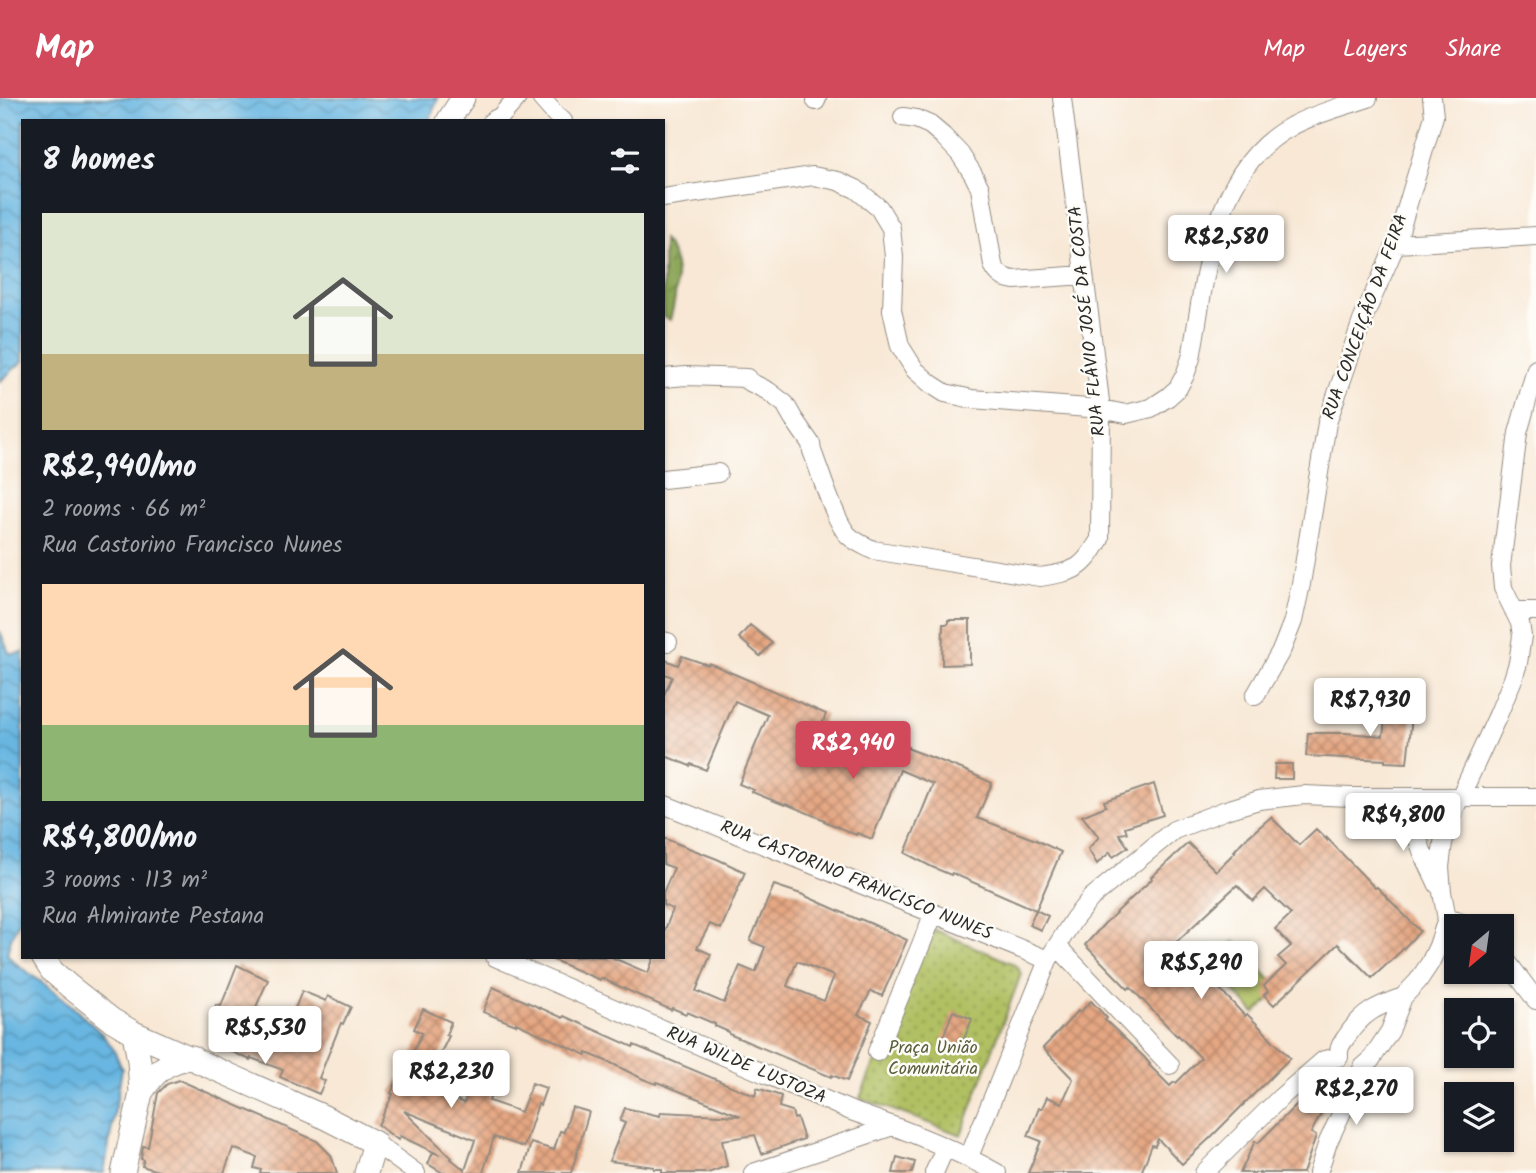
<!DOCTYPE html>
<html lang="en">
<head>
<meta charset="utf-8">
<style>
  :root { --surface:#171b24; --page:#20242c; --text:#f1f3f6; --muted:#9ea1a6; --accent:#d1495b }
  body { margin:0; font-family:Kalam,sans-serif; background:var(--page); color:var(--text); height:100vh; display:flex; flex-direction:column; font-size:26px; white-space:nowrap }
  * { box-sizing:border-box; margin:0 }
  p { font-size:23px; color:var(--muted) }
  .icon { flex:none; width:38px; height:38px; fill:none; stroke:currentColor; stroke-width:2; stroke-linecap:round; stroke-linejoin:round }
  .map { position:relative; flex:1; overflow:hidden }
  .panel { position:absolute; left:21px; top:21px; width:644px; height:840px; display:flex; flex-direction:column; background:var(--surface); border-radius:0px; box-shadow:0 2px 5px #0004 }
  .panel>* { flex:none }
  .needle { width:46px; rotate:209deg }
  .controls { position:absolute; left:1444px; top:816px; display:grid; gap:14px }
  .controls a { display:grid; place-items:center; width:70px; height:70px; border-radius:0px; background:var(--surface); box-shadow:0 2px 5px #0004; font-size:35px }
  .price { position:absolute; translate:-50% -60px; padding:0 16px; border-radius:7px; background:#fff; color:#222; font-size:23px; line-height:46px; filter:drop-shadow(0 2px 4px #0008) }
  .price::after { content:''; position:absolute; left:50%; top:42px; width:21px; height:16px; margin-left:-10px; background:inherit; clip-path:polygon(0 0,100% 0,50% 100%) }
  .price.on { background:var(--accent); color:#fff }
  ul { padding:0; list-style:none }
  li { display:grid; align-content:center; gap:14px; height:371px; padding:0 21px }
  li span { display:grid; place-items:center; height:217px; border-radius:0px; color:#555 }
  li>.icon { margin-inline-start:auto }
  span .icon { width:126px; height:126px; fill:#fffc; stroke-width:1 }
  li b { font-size:30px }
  h2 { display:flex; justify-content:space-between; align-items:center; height:84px; padding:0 21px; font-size:30px }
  header { display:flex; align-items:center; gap:42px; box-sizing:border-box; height:98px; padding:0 35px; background:var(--accent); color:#fff }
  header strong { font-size:33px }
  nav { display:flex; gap:38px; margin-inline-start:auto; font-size:24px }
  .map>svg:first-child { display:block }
  .grass { fill:#b0c062; stroke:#6e7646; stroke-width:2 }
  .forest { fill:url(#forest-crowns); stroke:#5c6842; stroke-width:2 }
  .park { fill:url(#park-dots); stroke:#6e7646; stroke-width:2 }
  .water { fill:url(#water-waves); stroke:#497086; stroke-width:2 }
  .building { fill:url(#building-cross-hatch); fill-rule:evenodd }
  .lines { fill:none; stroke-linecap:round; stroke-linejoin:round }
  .minor-casing { stroke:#928a80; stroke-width:20 }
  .secondary-casing { stroke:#928a80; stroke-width:25 }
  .minor { stroke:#fff; stroke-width:18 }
  .secondary { stroke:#fff; stroke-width:23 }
  .labels { text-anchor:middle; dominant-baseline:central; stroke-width:5; stroke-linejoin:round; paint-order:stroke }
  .street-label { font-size:18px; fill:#2b2b2b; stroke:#fdfcf7 }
  .park-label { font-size:18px; fill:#5a5f3e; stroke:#fdfcf7 }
</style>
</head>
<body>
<header>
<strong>Map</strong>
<nav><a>Map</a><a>Layers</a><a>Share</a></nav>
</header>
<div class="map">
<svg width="1536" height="1075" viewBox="0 0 1536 1075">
  <defs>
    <pattern id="forest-crowns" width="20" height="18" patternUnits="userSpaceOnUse" patternTransform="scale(1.75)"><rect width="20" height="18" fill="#8ca658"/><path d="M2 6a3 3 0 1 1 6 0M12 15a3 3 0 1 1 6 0" fill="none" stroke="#738749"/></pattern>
    <pattern id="park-dots" width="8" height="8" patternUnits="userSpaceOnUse" patternTransform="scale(1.75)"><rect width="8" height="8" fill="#b0c062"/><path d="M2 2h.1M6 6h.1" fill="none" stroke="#8f9c51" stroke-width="1.8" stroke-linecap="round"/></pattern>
    <pattern id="water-waves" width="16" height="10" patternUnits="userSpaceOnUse" patternTransform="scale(1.75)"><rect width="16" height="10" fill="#67b6e1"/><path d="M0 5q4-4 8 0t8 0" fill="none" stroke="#5594b7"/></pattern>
    <pattern id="building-cross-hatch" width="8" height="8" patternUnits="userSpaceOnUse" patternTransform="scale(1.75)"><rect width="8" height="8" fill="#e5a783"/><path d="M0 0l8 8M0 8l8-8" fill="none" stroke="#ba886b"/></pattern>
  </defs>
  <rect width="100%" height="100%" fill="#fdfcf7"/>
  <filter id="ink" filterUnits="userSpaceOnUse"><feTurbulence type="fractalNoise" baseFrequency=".0143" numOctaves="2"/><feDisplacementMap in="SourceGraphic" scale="14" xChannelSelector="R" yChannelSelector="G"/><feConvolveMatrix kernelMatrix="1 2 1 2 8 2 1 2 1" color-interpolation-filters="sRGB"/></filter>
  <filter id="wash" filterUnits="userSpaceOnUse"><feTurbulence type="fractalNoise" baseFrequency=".00686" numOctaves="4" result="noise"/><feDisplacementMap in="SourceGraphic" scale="28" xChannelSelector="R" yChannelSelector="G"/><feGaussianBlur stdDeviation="1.57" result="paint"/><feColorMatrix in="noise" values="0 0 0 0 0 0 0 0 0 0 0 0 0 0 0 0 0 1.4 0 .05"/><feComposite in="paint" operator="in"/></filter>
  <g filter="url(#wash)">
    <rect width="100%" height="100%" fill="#f8e8d5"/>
    <path class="grass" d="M1234,843L1280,892L1255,915L1209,867Z"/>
    <path class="forest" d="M663,142C682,162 677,198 670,222L663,219Z"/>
    <path class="park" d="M930,830L1012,865L1018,870L1021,876L961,1037L860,1000Z"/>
    <path class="water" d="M0,0H438L429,23H23V263L0,283Z
      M0,533L9,555L14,556L23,554V813L10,843L7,856L14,864L63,900L102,936L114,952L122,971L104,1075H0Z"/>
    <g id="blocks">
      <path class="building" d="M948,522H970V566L942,567L943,526H948Z
        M750,527L772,545L760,558L739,540Z
        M682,558L708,567L709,565L826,616L812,651L845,665L860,630L895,643L908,649L907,650L964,672L992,685L977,720L1036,742L1061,754L1036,812L1048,818L1041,832L1029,827L1036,812L952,775L951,777L932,769L905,755L933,686L900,672L872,741L857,735L856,737L824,723L825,722L786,706L785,707L767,700L752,694L754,692L739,686L768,617L735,603L706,672L691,666L690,668L663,657V599L672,579L663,575V561L678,567Z
        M1388,597L1410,598L1409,613H1412L1411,628L1407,665L1385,664V662L1306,658L1308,635H1345L1383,638Z
        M1275,666H1292V681H1274Z
        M1154,686L1163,717L1125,729L1127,735L1119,736L1128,749L1113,759L1110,754L1097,766L1088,751L1099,739L1082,718L1106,708L1104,703Z
        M1271,719L1299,747L1316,731L1327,742V740L1375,790L1377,789L1420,833L1400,854L1372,880L1338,846L1274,907L1264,897L1268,893L1264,888L1286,867L1278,859L1291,848L1275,831L1291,816L1265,791L1253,803L1237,787L1174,846L1196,869L1198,868L1202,872L1245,918L1247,916L1290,960L1210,1040L1182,1066L1158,1041L1155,1048L1152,1047L1141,1075H1028L1041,1043L1028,1038L1039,1010H1042L1047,999L1062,1005L1073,981L1043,950L1078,913L1080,914L1091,903L1107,920L1105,922L1144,959L1150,966L1149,967L1170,988L1174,984L1176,985L1201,960L1178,937L1177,938L1130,889L1128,891L1085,847L1104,826L1152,781L1151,779L1157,774L1188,745L1216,773L1235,754L1234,753L1242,744Z
        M663,740L717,761L745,774L721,831L710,826L697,850L711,856L696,893L724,905L740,868L754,874L756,873L765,849L750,843L774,787L801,796L859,822L860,821L872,826L907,842L882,898L871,893L858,917L872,923L847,983L832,977L831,979L729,936V934L715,928V926L687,914L686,916L672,910L671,912L601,880L600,882L546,859H611L648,875L654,859H663V837L673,811L663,807V795L674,770L663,766ZM797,863L834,878L824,903L787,888Z
        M237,867L268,882L256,909L290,923L302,893L326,903L328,898L351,909L343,926L341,925L319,980L325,983L319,996L280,979L283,972L251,960L250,962L226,951L234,932L210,921L216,907L221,908Z
        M493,889L563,920L564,918L633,949L634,947L755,998L757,990L781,998L779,1009L792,1013L794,1021L797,1020L804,1041L762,1056L755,1037L722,1042L727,1068L708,1075H662V1071H654V1069L609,1063L625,1025L620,1023L625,1010L660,1018L661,1014L741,1018L657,984L656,986L643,981L611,965L587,955L586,957L516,925V927L483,914Z
        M423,911L451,924L446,937L449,938L424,989L464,1005L470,989L491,997L489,1003L521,1014L532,985L546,990L540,1007L538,1006L524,1049L494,1039L483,1075H443L428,1066L433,1054L440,1057L400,1038L398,1042L378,1027L393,996L391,995L401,976L398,974L406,957L411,959L422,935L414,931ZM404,1013L475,1042L465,1072L451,1061L452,1060Z
        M953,913L972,921L960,951L941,944Z
        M1329,974L1343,983L1329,1011L1325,1008L1311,1035L1316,1038L1303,1075H1240L1255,1043L1258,1045Z
        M179,982L317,1043L331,1057L337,1075H260L261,1072L254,1070L257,1059L233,1050L224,1075H164L142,1068L144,1062L141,1061L143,1048L148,1049L158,995L167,986Z
        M572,1009L589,1014L571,1075H522L531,1045L554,1052L560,1033L564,1034Z
        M897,1059L915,1064L912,1075H893Z"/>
    </g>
  </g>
  <g filter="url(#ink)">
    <use href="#blocks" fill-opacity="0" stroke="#928a80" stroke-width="2"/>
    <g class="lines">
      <g class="minor-casing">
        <path id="minor" d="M541,0L556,17L563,23
          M816,3L817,0
          M903,19L916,21L930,27L943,38L960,56L973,76L980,90L993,167C998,177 1003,180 1014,182L1084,177
          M492,23L501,18L517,0
          M663,100L813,78L838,83L856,91L879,110L891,130L894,159L892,212L900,248L915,272L931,286L945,295L972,301L1101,311L1126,316L1151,310L1168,299L1178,290L1185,277L1191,260C1206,180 1211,71 1292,28C1313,16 1345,8 1368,0
          M1396,146L1536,138
          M663,280L686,278L747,280L746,282L768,293L785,306L793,320L811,346L812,353C820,373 835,424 848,437C855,444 865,448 873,452L1040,479C1076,473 1082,472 1100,441L1101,311L1062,0
          M663,381L718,375
          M1514,513H1536
          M663,543L668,544
          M1255,598L1282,551L1293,523L1301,486L1327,325L1362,223L1396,146L1434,18L1432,0
          M1403,699L1422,753L1438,787
          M663,706L1048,862
          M1447,821L1457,823L1468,828
          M1057,848L1170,967
          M1502,857L1536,902
          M495,859L851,1013C901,1030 951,1049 997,1075
          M877,954L934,815
          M1339,959C1338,949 1342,945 1347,938C1363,914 1377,908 1403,899
          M375,1045L416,1075
          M969,1059L1048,862L1074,821L1091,800L1174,732L1226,712L1259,702L1304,697L1350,699H1536
          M753,1075L893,1028
          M934,1075L945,1050
          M1204,1075L1281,999L1324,962L1339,959
          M1318,1075L1328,1044L1363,969L1370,963L1390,933L1403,899L1418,883L1430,865L1438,848L1447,821L1442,794L1440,769L1443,745L1450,721L1498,617L1513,581L1518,565L1522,538L1520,525L1503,490L1501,468L1518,335L1536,271"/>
      </g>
      <g class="secondary-casing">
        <path id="secondary" d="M448,23L463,0
          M43,859L52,873L69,888L112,922L134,935L322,1018L375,1045L366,1075
          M141,995C155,973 166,964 192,959
          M123,1075L141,995L139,963L134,935"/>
      </g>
      <use href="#minor" class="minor"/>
      <use href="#secondary" class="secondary"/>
    </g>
  </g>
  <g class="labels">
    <g class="street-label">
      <text transform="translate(1366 219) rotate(-70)">RUA CONCEIÇÃO DA FEIRA</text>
      <text transform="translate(1088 223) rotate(-96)">RUA FLÁVIO JOSÉ DA COSTA</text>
      <text transform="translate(856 783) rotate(22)">RUA CASTORINO FRANCISCO NUNES</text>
      <text transform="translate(746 968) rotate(23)">RUA WILDE LUSTOZA</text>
    </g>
    <g class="park-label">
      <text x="933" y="950">Praça União<tspan x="933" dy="21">Comunitária</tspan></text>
    </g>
  </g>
</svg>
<div class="controls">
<a><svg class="needle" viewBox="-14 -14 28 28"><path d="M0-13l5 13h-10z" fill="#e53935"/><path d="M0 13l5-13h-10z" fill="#9ea1a6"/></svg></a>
<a><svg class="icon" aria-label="locate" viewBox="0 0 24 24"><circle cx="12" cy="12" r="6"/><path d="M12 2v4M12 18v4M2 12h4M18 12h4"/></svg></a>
<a><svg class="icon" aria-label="layers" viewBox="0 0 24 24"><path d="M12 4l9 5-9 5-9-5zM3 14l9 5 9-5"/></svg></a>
</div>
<b class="price" style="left:1226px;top:177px">R$2,580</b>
<b class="price" style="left:1370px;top:640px">R$7,930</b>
<b class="price on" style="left:853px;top:683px">R$2,940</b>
<b class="price" style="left:1403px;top:755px">R$4,800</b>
<b class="price" style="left:1201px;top:903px">R$5,290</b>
<b class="price" style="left:265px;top:968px">R$5,530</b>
<b class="price" style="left:451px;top:1012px">R$2,230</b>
<b class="price" style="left:1356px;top:1029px">R$2,270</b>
<section class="panel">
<h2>8 homes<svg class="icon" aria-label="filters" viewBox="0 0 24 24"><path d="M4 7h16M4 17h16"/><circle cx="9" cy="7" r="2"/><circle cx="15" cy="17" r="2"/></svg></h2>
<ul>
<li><span style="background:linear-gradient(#dfe7d0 65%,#c2b280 0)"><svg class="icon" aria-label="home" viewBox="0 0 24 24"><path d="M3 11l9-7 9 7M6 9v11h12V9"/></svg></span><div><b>R$2,940/mo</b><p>2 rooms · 66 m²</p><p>Rua Castorino Francisco Nunes</p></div></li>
<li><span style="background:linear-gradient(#ffd9b3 65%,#8fb573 0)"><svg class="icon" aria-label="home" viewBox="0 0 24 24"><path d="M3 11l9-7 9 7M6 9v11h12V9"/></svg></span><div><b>R$4,800/mo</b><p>3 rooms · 113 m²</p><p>Rua Almirante Pestana</p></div></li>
</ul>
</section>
</div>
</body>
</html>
